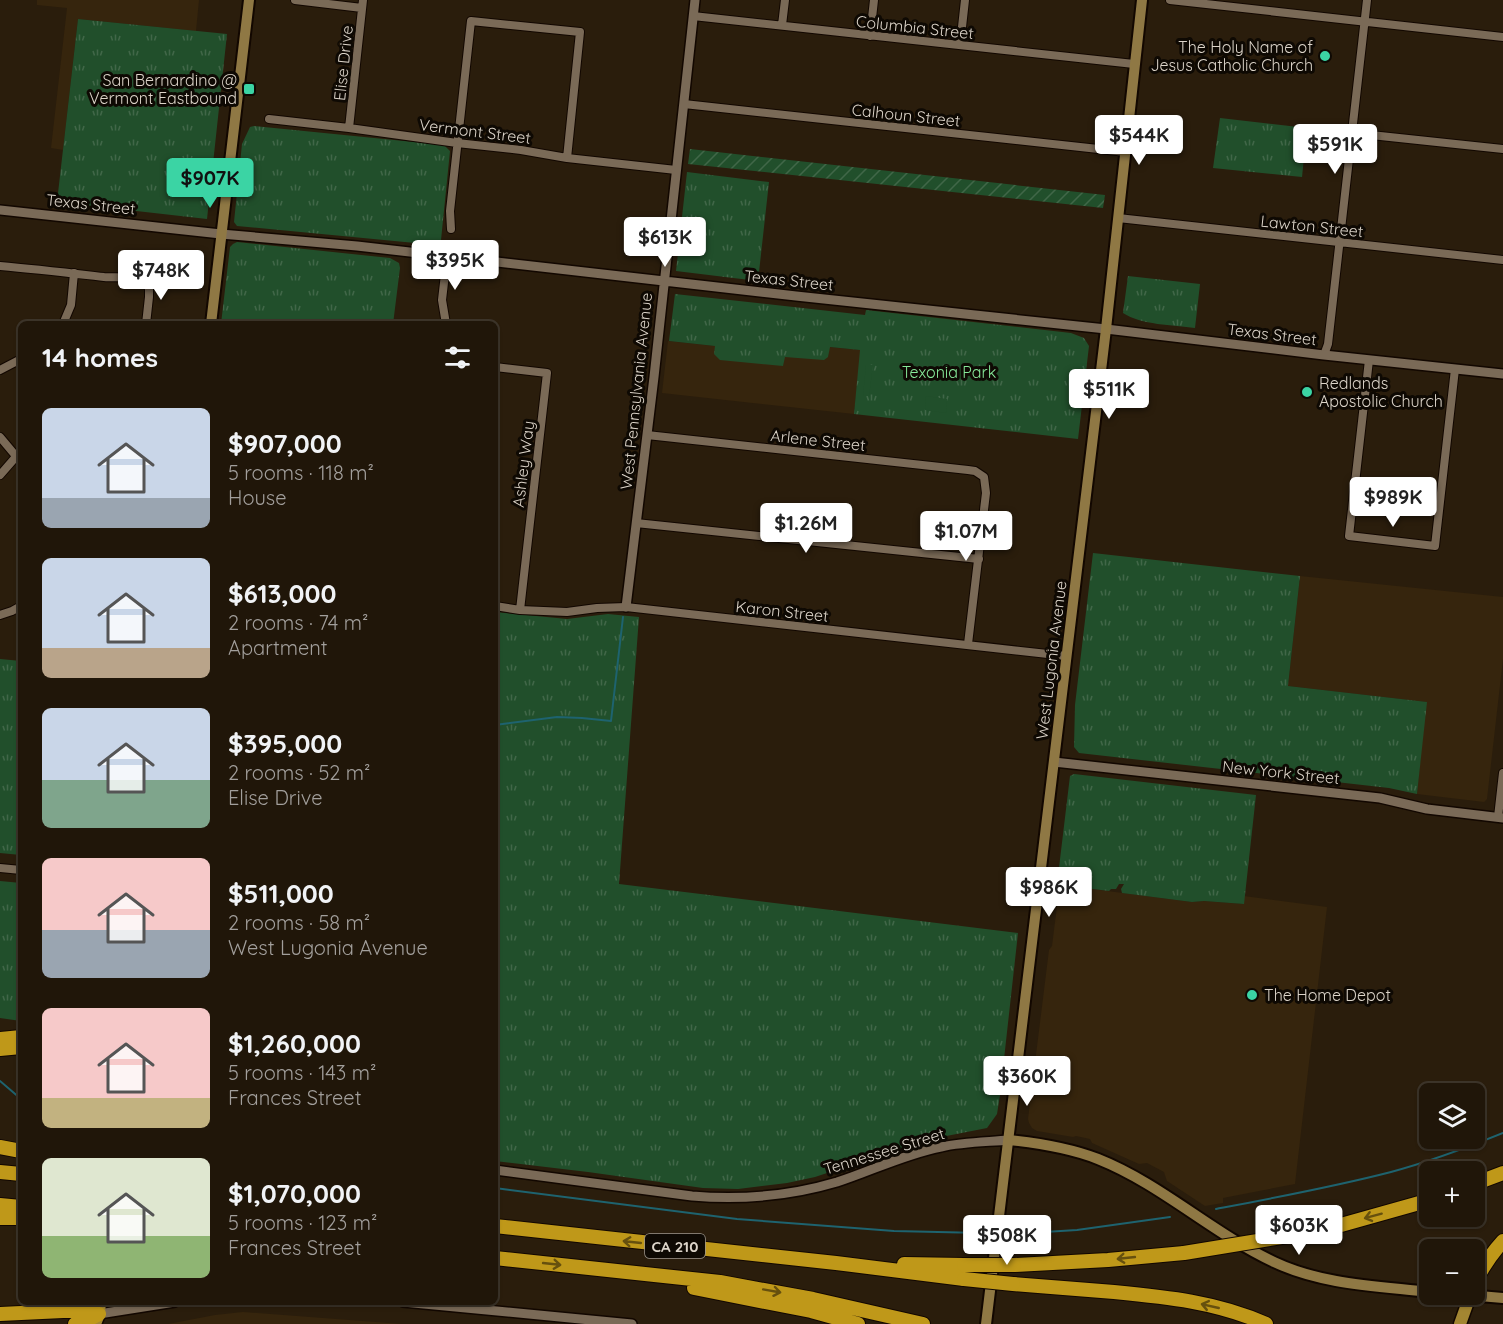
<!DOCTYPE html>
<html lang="en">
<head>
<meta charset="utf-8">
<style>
  :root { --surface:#201609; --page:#2d2317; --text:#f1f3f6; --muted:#a29f9c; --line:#3d352a; --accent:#3bd4a4 }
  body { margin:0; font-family:Quicksand,sans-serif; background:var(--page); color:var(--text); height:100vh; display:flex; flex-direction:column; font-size:22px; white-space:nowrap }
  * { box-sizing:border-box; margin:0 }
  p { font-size:20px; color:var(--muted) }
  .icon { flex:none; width:33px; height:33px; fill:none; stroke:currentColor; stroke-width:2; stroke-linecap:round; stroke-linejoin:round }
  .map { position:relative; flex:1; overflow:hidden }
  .sheet { position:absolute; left:18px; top:321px; width:480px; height:984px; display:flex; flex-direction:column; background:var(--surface); border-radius:9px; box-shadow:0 2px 4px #0004,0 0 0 2px var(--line) }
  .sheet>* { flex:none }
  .tools { position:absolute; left:1419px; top:1083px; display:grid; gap:12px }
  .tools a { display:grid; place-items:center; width:66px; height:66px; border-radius:9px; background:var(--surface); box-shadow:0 2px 4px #0004,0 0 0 2px var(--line); font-size:30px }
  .price { position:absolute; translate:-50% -51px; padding:0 14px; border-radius:6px; background:#fff; color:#222; font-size:20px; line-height:39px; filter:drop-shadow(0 2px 3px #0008) }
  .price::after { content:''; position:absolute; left:50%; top:36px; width:18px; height:14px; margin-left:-9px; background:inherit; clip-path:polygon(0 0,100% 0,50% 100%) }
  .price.selected { background:var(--accent); color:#111 }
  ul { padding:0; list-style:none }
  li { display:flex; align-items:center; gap:18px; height:150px; padding:0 24px }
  li span { display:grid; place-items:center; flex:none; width:168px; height:120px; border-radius:9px; color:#555 }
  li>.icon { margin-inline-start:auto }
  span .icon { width:72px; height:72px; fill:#fffc; stroke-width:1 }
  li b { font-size:26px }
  h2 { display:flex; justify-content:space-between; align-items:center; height:72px; padding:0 24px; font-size:26px }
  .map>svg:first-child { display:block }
  .built { fill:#36250d }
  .grass { fill:url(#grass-tufts) }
  .garden { fill:url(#garden-furrows) }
  .pitch { fill:#214f2b }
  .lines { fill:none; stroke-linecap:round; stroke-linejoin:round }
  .stream { stroke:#1e636f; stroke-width:2 }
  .minor-casing { stroke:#120700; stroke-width:10 }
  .tertiary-casing { stroke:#120700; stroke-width:12 }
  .secondary-casing { stroke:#120700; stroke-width:14 }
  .primary-casing { stroke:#120700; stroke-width:15 }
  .motorway-casing { stroke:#120700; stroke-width:16 }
  .minor { stroke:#7a6a57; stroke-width:8 }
  .tertiary { stroke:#7a6a57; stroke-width:9 }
  .secondary { stroke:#8f7844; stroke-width:10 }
  .primary { stroke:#a38632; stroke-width:12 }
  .motorway { stroke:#bf9819; stroke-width:14 }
  .motorway-bridge-casing { stroke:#120700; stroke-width:16; stroke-linecap:butt }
  .motorway-bridge { stroke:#bf9819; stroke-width:14 }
  .oneway { stroke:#66500e }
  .poi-dot { fill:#3bd4a4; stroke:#0e0903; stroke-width:2 }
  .labels { text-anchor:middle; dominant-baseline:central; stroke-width:6; stroke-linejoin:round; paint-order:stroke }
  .shield { fill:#0e0903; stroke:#9e978e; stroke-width:1.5 }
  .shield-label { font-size:15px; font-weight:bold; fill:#dcd4c9 }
  .street-label { font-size:16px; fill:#dcd4c9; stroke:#0e0903 }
  .poi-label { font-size:16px; fill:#dcd4c9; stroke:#0e0903; text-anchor:end }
  .park-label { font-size:16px; fill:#87ea9a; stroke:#0e0903 }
</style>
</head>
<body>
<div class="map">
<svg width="1503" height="1324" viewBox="0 0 1503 1324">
  <defs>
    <pattern id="grass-tufts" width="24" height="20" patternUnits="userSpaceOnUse" patternTransform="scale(1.5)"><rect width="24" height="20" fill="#214f2b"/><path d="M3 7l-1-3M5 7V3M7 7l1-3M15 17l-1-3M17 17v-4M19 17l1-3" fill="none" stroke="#416748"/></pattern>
    <pattern id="garden-furrows" width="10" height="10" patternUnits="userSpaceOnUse" patternTransform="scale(1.5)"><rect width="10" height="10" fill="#214f2b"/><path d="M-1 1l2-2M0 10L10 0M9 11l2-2" fill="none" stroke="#416748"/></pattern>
  </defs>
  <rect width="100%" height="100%" fill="#2a1d0c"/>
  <path class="built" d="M37,0H199L196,31L78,19L63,150L51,148L67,8L37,5Z
    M668,341L715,346L783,366L784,356L828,357L829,347L861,350L854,414L662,393Z
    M1300,576L1503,597V659L1487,799L1484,802L1417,794L1426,702L1288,686Z
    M1061,885L1192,902L1204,901L1243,904L1244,896L1327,907L1295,1184L1223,1198V1203L1205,1206L1167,1181L1164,1172L1147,1163L1139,1164L1092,1143L1090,1139L1076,1136L1073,1137L1037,1131L1032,1128L1029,1123L1028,1119L1049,950L1052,946L1057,906L1059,903Z
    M243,1312L402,1324H168L215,1315Z"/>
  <path class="grass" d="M78,19L227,34L207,219L57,202Z
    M1220,118L1307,128L1302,177L1213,168Z
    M254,126L444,145L450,151L441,240L436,245L237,226L234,222L242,144L250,127Z
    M687,172L769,182L758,281L676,271Z
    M237,242L390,258L399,263L400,268L393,324H221L230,247L233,244Z
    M1128,276L1200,284L1195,328C1173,325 1141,325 1123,313Z
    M675,294L865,315L866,310L1071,333L1084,338L1089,346L1078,439L854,414L860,350L830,347L828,357L824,360L785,357L783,366L720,360L714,354L715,346L669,341Z
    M1093,553L1300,576L1288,686L1427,702L1417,794L1389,788L1079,753L1074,747L1075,705Z
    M495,612L567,619L608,614L639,617L619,884L1018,933L1000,1095L997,1114L987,1128L926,1140L815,1177L787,1183L738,1189L703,1188L588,1172L495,1161Z
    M0,659L21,661V855L0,853Z
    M1074,774L1256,795L1244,904L1204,901L1192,902L1122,893L1121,889L1124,884H1119L1116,889H1111L1109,891L1061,885L1057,880L1058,876L1070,776Z
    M0,881L21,883V1021L0,1018Z"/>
  <path class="garden" d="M690,149L1105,195L1103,208L688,164Z"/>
  <path class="pitch" d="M866,365H873L869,396H863Z
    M926,396L947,399L946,413L925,410Z"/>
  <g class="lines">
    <path class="stream" d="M495,725L557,717L582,718L611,721L623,617
      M0,1081L21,1099
      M495,1188L737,1219L894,1231L982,1233
      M1216,1209C1274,1198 1333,1187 1391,1172C1429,1162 1466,1148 1503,1133
      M1013,1234L1077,1230L1170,1217"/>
    <g class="minor-casing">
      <path id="minor" d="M295,0L362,8
        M1170,0L1503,37
        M693,16L1134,64
        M782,25L785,0
        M870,36L874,0
        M960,45L965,0
        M684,104L1126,152
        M269,119L349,128L457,143L521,150L567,158L676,170
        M349,128L363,0
        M1352,133L1503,149
        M1118,218L1503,260
        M451,229L450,211L471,21L580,32L567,158
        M0,266C35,269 69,273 104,277C118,278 132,276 146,282L149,289V297L146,324
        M63,324L71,305L74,273
        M446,324L442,300L447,257
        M1324,355L1328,344L1367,0
        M1369,360L1349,536L1435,546L1455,369
        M495,367L547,373L520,610
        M0,370L21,359
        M647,435L968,470L975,471L984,477L986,493L968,644
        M0,437L21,462
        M0,475L21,451
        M636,523L979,559
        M495,606L520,610L567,612L597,608L626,607L1066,656
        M0,615L12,611L21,606
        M1498,817L1503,773
        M0,868L21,870"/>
    </g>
    <g class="tertiary-casing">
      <path id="tertiary" d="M0,210L221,234L357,246L796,296L1106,329L1324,355L1503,374
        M626,607L654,377L695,0
        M1054,762L1380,798L1427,809L1503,818
        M495,1170L692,1196C740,1200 790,1196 837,1182C871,1171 905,1154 941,1147C963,1142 986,1142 1009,1140
        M403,1302L632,1324
        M99,1314L175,1302"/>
    </g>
    <g class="secondary-casing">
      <path id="secondary" d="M211,324L249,0
        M1009,1140C1038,1143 1070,1148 1098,1159C1161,1184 1212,1233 1274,1262C1323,1285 1377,1286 1430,1292
        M1456,1294L1503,1298
        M986,1324L1106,329L1142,0"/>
    </g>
    <g class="primary-casing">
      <path id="primary" d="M95,1324L99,1314L100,1302
        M1460,1324L1470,1296"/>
    </g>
    <g class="motorway-casing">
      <path id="motorway" d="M0,1039L21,1037
        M0,1049L21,1047
        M0,1147L21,1151
        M0,1172L21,1174
        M1474,1184L1503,1173
        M0,1205L21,1207
        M0,1218H21
        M495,1226L836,1263L964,1279
        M1294,1235L1341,1225L1430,1200
        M495,1258L720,1282L813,1299L923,1324
        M904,1264L964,1265
        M1014,1265L1108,1260L1184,1253
        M1013,1284C1047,1287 1080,1289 1114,1292C1166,1297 1217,1302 1266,1324
        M1474,1284C1482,1268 1491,1254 1503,1241
        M694,1288L811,1311L858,1324
        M1470,1296V1294
        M0,1314L84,1310L99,1314
        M75,1324L82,1323L99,1314"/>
    </g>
    <use href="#minor" class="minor"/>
    <use href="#tertiary" class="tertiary"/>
    <use href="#secondary" class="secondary"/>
    <use href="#primary" class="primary"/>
    <use href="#motorway" class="motorway"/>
    <g class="motorway-bridge-casing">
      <path id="motorway-bridge" d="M1184,1253L1294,1235
        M964,1265H1014
        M964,1279L1013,1284"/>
    </g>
    <use href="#motorway-bridge" class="motorway-bridge"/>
  </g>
  <defs><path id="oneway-shaft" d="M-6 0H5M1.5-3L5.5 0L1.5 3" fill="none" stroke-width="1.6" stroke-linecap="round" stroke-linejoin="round" transform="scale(1.5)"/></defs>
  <g class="oneway">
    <use href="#oneway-shaft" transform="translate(1373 1216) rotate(165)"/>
    <use href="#oneway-shaft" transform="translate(632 1242) rotate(-174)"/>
    <use href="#oneway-shaft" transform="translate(1126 1258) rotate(174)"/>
    <use href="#oneway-shaft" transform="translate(552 1264) rotate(6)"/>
    <use href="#oneway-shaft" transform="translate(772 1291) rotate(10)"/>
    <use href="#oneway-shaft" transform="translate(1210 1306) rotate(-167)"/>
  </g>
  <g class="poi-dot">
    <circle cx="1325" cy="56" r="6"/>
    <rect x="243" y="83" width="12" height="12" rx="3"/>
    <circle cx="1307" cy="392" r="6"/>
    <circle cx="1252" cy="995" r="6"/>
  </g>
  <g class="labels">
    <rect class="shield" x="645" y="1234" width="60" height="24" rx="4.5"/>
    <g class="shield-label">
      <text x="675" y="1246">CA 210</text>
    </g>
    <g class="street-label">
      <text transform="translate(915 27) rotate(6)">Columbia Street</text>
      <text transform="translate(343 63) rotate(-84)">Elise Drive</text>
      <text transform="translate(906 115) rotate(6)">Calhoun Street</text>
      <text transform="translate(475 131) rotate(7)">Vermont Street</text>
      <text transform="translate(91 204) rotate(6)">Texas Street</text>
      <text transform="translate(1312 226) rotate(6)">Lawton Street</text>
      <text transform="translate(789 280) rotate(6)">Texas Street</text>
      <text transform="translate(1272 334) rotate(7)">Texas Street</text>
      <text transform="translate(636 391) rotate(-84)">West Pennsylvania Avenue</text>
      <text transform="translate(818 440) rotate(6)">Arlene Street</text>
      <text transform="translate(523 464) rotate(-83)">Ashley Way</text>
      <text transform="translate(782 611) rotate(6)">Karon Street</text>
      <text transform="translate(1051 660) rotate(-83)">West Lugonia Avenue</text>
      <text transform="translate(1281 772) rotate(6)">New York Street</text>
      <text transform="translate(884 1151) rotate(-17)">Tennessee Street</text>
    </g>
    <g class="poi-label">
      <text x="1313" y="47">The Holy Name of<tspan x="1313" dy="18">Jesus Catholic Church</tspan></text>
      <text x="237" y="80">San Bernardino @<tspan x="237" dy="18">Vermont Eastbound</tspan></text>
      <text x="1319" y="383" text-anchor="start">Redlands<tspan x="1319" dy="18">Apostolic Church</tspan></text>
      <text x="1264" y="995" text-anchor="start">The Home Depot</text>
    </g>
    <g class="park-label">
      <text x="949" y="372">Texonia Park</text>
    </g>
  </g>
</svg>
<div class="tools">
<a><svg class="icon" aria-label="layers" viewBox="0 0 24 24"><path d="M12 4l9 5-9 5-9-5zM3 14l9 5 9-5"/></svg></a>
<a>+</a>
<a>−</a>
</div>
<b class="price" style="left:1139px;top:166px">$544K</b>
<b class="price" style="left:1335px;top:175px">$591K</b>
<b class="price selected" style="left:210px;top:209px">$907K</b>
<b class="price" style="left:665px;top:268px">$613K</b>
<b class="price" style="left:455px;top:291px">$395K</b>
<b class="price" style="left:161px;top:301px">$748K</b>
<b class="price" style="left:1109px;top:420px">$511K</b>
<b class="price" style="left:1393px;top:528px">$989K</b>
<b class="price" style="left:806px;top:554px">$1.26M</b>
<b class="price" style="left:966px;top:562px">$1.07M</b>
<b class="price" style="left:1049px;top:918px">$986K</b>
<b class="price" style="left:1027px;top:1107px">$360K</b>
<b class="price" style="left:1299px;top:1256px">$603K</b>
<b class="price" style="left:1007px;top:1266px">$508K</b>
<section class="sheet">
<h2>14 homes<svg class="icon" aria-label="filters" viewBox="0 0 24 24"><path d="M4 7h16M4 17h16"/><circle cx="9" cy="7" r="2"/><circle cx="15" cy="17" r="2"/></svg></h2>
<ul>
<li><span style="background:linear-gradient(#c9d6e8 75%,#9aa5b1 0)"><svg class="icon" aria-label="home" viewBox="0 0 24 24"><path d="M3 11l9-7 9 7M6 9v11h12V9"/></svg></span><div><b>$907,000</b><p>5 rooms · 118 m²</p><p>House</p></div></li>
<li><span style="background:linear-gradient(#c9d6e8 75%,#b9a48a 0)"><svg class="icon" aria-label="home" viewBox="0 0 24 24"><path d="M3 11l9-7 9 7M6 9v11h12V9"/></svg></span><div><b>$613,000</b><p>2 rooms · 74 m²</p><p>Apartment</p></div></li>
<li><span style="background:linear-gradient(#c9d6e8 60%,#7fa58c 0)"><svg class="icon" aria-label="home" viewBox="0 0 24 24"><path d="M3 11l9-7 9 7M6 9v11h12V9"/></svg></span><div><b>$395,000</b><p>2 rooms · 52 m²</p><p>Elise Drive</p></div></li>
<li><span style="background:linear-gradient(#f6c9c9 60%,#9aa5b1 0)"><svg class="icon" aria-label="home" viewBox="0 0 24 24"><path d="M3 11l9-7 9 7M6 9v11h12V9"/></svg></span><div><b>$511,000</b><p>2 rooms · 58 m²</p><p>West Lugonia Avenue</p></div></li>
<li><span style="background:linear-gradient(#f6c9c9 75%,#c2b280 0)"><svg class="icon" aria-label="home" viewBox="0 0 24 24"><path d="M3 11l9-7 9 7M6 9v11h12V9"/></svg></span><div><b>$1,260,000</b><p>5 rooms · 143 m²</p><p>Frances Street</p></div></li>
<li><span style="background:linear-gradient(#dfe7d0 65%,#8fb573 0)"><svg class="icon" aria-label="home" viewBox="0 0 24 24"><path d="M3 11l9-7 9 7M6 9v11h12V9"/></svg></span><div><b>$1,070,000</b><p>5 rooms · 123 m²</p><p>Frances Street</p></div></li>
</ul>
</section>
</div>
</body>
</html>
